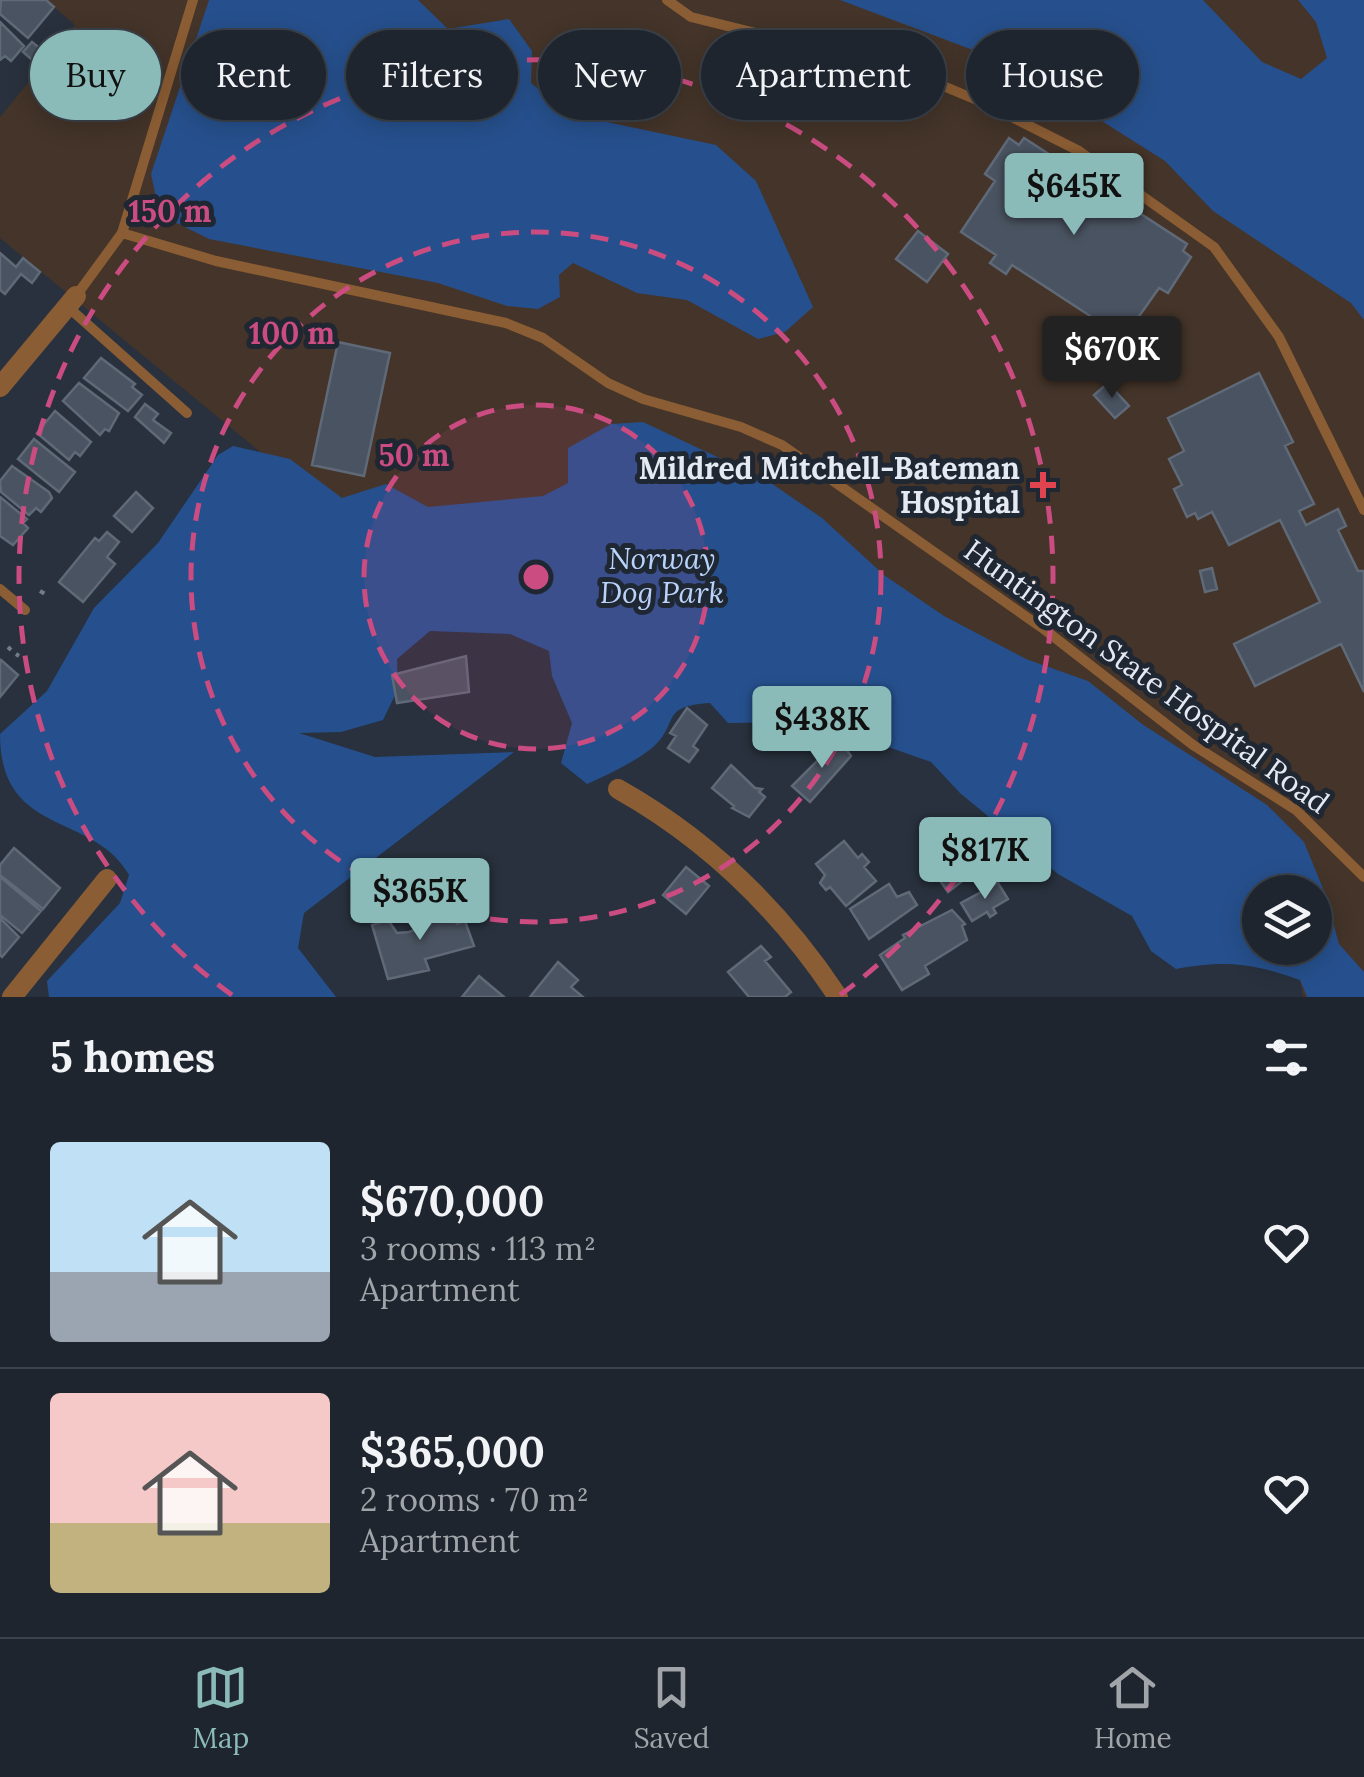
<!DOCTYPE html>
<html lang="en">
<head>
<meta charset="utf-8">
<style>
  :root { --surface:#1e252e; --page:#2b313a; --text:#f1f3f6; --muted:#a1a5aa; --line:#3c424a; --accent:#8bbbb9 }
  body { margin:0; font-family:Lora,serif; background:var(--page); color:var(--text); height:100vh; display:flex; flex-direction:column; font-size:38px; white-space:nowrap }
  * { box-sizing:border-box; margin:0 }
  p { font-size:32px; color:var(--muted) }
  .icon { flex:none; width:55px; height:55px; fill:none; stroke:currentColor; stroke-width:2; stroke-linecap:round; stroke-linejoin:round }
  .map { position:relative; height:997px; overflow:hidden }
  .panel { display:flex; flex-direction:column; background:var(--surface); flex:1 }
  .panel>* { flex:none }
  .guide { position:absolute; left:30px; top:30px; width:1305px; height:90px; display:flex; gap:20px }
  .controls { position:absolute; left:1242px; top:875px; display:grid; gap:20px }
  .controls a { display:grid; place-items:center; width:90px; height:90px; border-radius:50%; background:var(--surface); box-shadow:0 5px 25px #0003,0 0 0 2px var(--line); font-size:50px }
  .price { position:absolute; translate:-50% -85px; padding:0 22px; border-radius:10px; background:var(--accent); color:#111; font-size:32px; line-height:65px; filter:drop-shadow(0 2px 5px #0008) }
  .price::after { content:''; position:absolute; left:50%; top:60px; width:30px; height:22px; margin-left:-15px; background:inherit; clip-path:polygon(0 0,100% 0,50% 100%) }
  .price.selected { background:#222; color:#fff }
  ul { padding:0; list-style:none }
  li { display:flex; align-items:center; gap:30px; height:250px; padding:0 50px }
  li+li { border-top:2px solid var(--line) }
  li span { display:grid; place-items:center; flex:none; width:280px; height:200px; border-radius:10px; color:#555 }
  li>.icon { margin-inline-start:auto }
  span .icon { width:120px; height:120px; fill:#fffc; stroke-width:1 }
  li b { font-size:42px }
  h2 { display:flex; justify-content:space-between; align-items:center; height:120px; padding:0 50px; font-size:42px }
  .chip { padding:0 35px; border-radius:45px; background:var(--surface); box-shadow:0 5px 25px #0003,0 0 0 2px var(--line); font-size:35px; line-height:90px }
  .chip.selected { background:var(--accent); color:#111 }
  .tab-bar { display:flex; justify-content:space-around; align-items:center; height:140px; border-top:2px solid var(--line); background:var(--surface); font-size:28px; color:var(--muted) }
  .tab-bar a { display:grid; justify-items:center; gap:5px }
  .tab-bar .selected { color:var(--accent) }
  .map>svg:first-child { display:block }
  .medical { fill:#443429 }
  .green { fill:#26508d; fill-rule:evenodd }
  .building { fill:#4a5361; stroke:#5f6977; stroke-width:2.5 }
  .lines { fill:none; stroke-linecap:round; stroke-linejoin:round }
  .path { stroke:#757c87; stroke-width:4; stroke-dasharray:5 8; stroke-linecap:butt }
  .service { stroke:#8b5d34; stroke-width:10 }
  .minor { stroke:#8b5d34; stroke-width:20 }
  .ring { fill:none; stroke:#ca4c81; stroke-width:5; stroke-dasharray:18 12 }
  .health-dot { fill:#e0444e; stroke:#1f2733; stroke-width:4 }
  .labels { text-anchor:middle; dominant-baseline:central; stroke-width:10; stroke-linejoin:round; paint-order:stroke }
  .poi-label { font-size:30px; font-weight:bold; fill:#e4e9f2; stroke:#1f2733; text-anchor:end }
  .park-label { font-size:30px; font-style:italic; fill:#b9d3fa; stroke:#1f2733 }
  .street-label { font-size:30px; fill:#e4e9f2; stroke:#1f2733 }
  .centre { fill:#ca4c81; stroke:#1f2733; stroke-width:5 }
  .ring-label { font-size:30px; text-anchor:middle; font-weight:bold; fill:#ca4c81; stroke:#1f2733; stroke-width:10; stroke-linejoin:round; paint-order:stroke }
</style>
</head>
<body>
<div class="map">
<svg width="1364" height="997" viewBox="0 0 1364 997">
  <rect width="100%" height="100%" fill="#28313d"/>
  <path class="medical" d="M46,0H1331L1364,40V997H1303L1294,948H1315V892L594,514L427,589L0,238V117L75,25Z"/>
  <path class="green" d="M209,0H418L448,29L509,19L532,51L531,83L569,114L716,145L756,181L813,307L785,332L758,339L687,300L637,293L573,263L559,275L560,297L538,309L507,306L438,283L209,239L169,219L156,197L151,174Z
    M840,0H1203L1262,62L1301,79L1327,58L1316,22L1298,0H1364V320L1351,303L1213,211L1165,161L1056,92L973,50Z
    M643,422L768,481L822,518L884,575L944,616L1026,659L1088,681L1142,724L1267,805L1304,842L1326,896L1339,944L1364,972V997H1307L1300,980C1252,963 1226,960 1176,969L1151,951L1132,916L1058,874L960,793L931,762L874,742L837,734L826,737L792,722L728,723L710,703C658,706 681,723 652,748C633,763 609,774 587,784L561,763L572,723L552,676L549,651L510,634L430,631L397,659L398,689L383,720L341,732L299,733L375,757L514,752L304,913L298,948L336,997H49L47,981L120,903L129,875C93,811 0,838 0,734L47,691L94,608L158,543L218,455L233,446L290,459L342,498L386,484L428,507L543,496L568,483V448L611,424ZM1260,892H1315V948H1260Z"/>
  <path class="building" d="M1,0H46L54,7L28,38L0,14Z
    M0,22L24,46L11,61L5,56L0,60Z
    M32,42L47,54L38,65L23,52Z
    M1009,138L1019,145L1024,138L1187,244L1183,251L1191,257L1168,293L1159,288L1118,346L1101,335L1107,327L1012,265L1006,274L990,263L996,255L961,232L995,181L985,174Z
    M918,231L948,254L927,282L896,259Z
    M0,253L16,267L23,258L40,272L32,283L21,274L5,294L0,290Z
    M338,342L390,353L364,476L312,465Z
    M101,358L135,384L132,387L142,395L128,411L84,378Z
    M1259,373L1293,442L1285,446L1314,504L1299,511L1306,525L1338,509L1346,526L1338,530L1358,571H1364V692L1341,644L1255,686L1234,644L1320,602L1280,520L1229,545L1212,512L1198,519L1195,513L1187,517L1174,489L1182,485L1169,459L1184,451L1168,418Z
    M79,383L119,413L109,431L105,429L100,435L63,401Z
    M1108,383L1129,406L1115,418L1094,395Z
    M145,404L158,414L153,420L171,433L164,443L135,417Z
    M55,411L91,442L80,456L75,452L69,460L37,433Z
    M34,439L75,472L59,492L18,459Z
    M12,466L49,492L52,498L41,512L36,508L29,515L1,492L0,481Z
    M136,492L153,508L132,532L114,516Z
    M0,497L27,519L23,523L28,528L13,545L0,536Z
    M107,532L119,542L107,557L115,564L83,602L59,582L95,538L99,541Z
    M1212,568L1217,589L1205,592L1200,571Z
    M466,656L469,692L397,703L392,675Z
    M1,660L18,675L0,697V662Z
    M687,708L707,725L693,746L698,750L689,762L668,748L676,736L670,733Z
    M839,739L851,756L810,802L792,786Z
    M731,765L755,788L762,789L759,792L765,797L749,817L732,808L734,806L712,788Z
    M844,841L858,858L862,854L869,862L864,867L876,881L846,906L830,887L826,890L820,883L825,875L816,864Z
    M14,848L60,888L43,909L0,875V865Z
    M965,850L974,863L965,870L969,876L948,892L934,872Z
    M686,867L709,886L686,914L663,895Z
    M0,877L41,911L22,933L0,915Z
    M998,883L1008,899L993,908L996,913L990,917L987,912L972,921L961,903Z
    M889,884L897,897L909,892L917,905L869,939L850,909Z
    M447,906L457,924L465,921L474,946L425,959L429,970L388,979L372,925L388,920L397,933L409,932L431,924L427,914Z
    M952,910L965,924L962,926L967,940L925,966L929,974L902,990L880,955L905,938L903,935Z
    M0,918L19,937L2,957L0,955Z
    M761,946L771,957L765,961L791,992L785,997H749L728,972Z
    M558,962L578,980L571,987L583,997H530Z
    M479,976L504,997H462Z"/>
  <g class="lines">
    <path class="path" d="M40,591L45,594
      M8,647L11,650
      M16,654L19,656"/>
    <path class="service" d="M193,0L122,233L216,261L506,323L543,338L608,383L643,399L741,427L782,445L1045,630L1193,745L1296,810L1364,877
      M667,0L691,17L905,70L984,103L1079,151L1214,247L1279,337L1364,510
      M76,296L122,233
      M68,307L187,413
      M0,589L25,610"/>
    <path class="minor" d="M0,387L76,296
      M618,789C709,840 781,911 838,997
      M12,997L107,879"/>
  </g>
  <circle cx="536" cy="577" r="172" fill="#ca4c81" fill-opacity=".12"/>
  <g class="ring">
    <circle cx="536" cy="577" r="172"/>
    <circle cx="536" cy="577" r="345"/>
    <path d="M232 995A517 517 0 1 1 840 995"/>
  </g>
  <path class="health-dot" d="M1038 470h10v10h10v10h-10v10h-10v-10h-10v-10h10z"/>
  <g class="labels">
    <g class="poi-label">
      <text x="1020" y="468">Mildred Mitchell-Bateman<tspan x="1020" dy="34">Hospital</tspan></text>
    </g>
    <g class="park-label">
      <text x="662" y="558">Norway<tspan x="662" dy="34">Dog Park</tspan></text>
    </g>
    <g class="street-label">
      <text transform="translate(1147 676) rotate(36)">Huntington State Hospital Road</text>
    </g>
  </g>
  <circle cx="536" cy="577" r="15" class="centre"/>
  <g class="ring-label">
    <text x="170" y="222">150 m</text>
    <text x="292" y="344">100 m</text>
    <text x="414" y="466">50 m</text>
  </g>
</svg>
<div class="controls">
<a><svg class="icon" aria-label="layers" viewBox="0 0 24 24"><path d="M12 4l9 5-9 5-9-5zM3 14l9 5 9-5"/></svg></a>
</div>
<b class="price" style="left:1074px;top:238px">$645K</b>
<b class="price selected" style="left:1112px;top:401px">$670K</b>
<b class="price" style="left:822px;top:771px">$438K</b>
<b class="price" style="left:985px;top:902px">$817K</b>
<b class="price" style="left:420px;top:943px">$365K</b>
<div class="guide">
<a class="chip selected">Buy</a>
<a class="chip">Rent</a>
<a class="chip">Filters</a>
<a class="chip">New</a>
<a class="chip">Apartment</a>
<a class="chip">House</a>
</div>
</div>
<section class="panel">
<h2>5 homes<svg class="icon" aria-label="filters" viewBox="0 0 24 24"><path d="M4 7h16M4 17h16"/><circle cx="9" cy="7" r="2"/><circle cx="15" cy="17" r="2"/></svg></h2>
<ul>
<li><span style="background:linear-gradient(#bfe0f5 65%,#9aa5b1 0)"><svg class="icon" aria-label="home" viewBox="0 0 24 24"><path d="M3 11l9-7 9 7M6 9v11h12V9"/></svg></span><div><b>$670,000</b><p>3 rooms · 113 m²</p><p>Apartment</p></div><svg class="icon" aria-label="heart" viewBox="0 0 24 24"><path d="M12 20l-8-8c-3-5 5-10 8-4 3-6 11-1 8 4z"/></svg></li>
<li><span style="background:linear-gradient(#f6c9c9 65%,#c2b280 0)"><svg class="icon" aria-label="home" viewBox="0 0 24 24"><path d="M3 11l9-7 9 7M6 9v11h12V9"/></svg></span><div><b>$365,000</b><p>2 rooms · 70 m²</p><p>Apartment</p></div><svg class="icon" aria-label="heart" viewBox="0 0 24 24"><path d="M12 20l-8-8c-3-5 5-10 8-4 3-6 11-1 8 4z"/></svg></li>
</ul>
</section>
<nav class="tab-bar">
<a class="selected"><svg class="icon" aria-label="map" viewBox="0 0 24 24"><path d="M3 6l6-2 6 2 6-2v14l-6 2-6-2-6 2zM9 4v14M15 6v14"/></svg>Map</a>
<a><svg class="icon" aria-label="saved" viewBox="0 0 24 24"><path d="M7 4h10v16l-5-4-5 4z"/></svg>Saved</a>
<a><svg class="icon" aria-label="home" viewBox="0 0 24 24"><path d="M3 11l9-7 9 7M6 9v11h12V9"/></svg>Home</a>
</nav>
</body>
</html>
